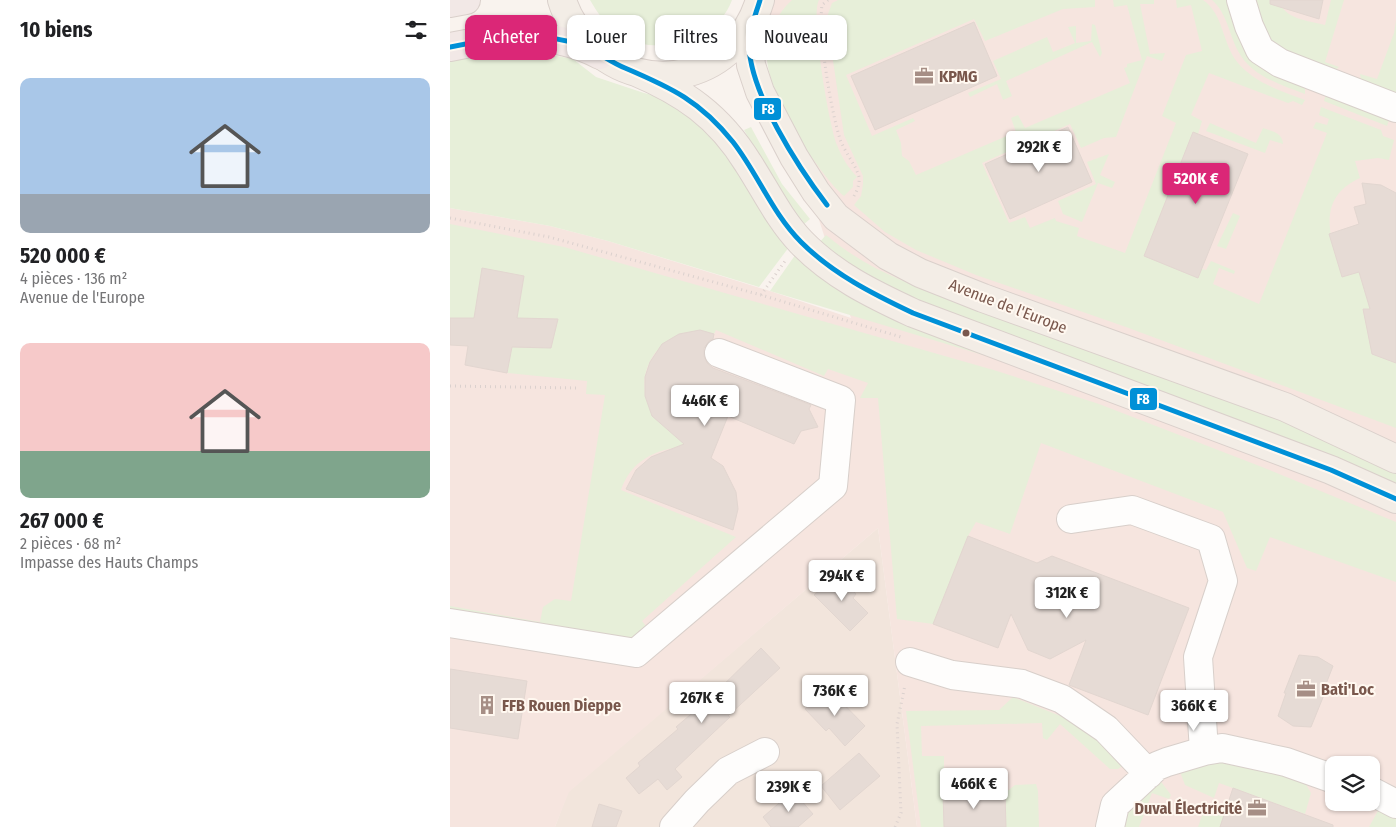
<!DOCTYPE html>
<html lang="fr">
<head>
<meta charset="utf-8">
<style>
  :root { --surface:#fff; --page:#f2f2f2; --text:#202124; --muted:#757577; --accent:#db2777 }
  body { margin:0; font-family:"Fira Sans Condensed",sans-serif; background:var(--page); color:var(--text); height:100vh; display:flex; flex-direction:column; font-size:19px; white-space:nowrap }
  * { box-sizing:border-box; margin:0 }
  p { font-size:16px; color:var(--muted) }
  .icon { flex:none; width:28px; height:28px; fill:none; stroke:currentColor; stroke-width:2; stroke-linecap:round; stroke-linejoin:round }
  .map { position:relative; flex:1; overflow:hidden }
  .details { display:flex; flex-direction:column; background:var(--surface); width:450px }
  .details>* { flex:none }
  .top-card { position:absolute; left:15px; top:15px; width:475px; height:45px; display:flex; gap:10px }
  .fabs { position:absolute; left:875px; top:756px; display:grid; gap:10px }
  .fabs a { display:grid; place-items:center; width:55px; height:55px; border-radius:10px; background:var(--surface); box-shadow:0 1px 4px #0004; font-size:25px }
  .price { position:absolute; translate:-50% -42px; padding:0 11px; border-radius:5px; background:#fff; color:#222; font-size:16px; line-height:32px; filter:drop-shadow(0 1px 2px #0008) }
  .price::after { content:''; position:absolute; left:50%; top:30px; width:15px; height:11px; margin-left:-8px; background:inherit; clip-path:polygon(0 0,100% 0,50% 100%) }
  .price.on { background:var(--accent); color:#fff }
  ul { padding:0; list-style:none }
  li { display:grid; align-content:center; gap:10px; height:265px; padding:0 20px }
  li span { display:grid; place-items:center; height:155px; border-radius:10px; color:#555 }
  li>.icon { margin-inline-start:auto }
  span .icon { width:90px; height:90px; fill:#fffc; stroke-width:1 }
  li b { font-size:21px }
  h2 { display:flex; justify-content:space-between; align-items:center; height:60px; padding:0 20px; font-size:21px }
  .tag { padding:0 18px; border-radius:10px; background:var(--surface); box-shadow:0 1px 4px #0004; font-size:18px; line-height:45px }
  .tag.on { background:var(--accent); color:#fff }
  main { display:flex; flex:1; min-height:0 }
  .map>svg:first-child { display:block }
  .residential { fill:#f2e5dc }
  .commercial { fill:#f6e5df; fill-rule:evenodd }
  .green { fill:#e7efd9 }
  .building { fill:#e6dbd5; stroke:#e2d6d0 }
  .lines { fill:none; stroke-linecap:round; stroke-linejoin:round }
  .minor-casing { stroke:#d8cfca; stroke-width:30 }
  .major-casing { stroke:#dad0cb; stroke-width:30 }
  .highway-casing { stroke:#dad0cb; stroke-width:30 }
  .path { stroke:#dbd1ce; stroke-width:3; stroke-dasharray:1 4; stroke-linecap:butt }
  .minor { stroke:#fefdfc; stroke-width:28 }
  .major { stroke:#f3ede6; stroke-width:28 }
  .highway { stroke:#f2e8e6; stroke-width:28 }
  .bus-1-casing { stroke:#fff8f0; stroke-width:9 }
  .bus-1 { stroke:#0090d7; stroke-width:5 }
  .bus-dot { fill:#79574c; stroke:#fff8f0; stroke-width:2 }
  .labels { text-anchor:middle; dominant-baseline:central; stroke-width:4; stroke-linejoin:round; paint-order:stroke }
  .poi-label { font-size:16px; font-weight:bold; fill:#79574c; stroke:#fff8f0; text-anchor:start }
  .street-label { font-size:16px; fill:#79574c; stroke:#fff8f0 }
  .line-badge { stroke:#fff8f0; stroke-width:2 }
  .badge-label { font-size:14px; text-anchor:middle; font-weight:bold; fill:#fff }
</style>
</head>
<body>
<main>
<section class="details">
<h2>10 biens<svg class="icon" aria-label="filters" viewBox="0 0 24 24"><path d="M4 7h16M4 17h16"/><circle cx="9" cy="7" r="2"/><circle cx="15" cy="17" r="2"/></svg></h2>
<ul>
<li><span style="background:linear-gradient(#a9c7e8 75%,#9aa5b1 0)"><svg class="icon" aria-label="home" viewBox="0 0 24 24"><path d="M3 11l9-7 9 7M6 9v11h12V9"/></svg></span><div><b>520 000 €</b><p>4 pièces · 136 m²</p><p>Avenue de l'Europe</p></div></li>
<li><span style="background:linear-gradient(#f6c9c9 70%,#7fa58c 0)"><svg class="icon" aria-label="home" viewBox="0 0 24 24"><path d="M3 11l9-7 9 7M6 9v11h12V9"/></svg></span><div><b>267 000 €</b><p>2 pièces · 68 m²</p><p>Impasse des Hauts Champs</p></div></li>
</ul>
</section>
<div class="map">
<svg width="946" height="827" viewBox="0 0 946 827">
  <rect width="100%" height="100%" fill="#f9f3ee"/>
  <path class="residential" d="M428,528L467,827H105L118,792Z"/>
  <path class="commercial" d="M321,0H946V827H467L428,528L119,792L105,827H0V208L100,226L158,241L320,291L401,318L313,48ZM884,765H921V802H884Z"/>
  <path class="green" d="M140,0H282C267,42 206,58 170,35C156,25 148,14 140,0Z
    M342,0H369C360,15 379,125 387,145C392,158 398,167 407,177L403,181V187L394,196C367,172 315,91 317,54C318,34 327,13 342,0Z
    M388,0H645V7L613,9L535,41L524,19L396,75L422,136L463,118L465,121L446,130L451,143L452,156L459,161L466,175L566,132L561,118L568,115L575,128L680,83L674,68L677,67V64L692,60L677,5L664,7L663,0H704V4H690L700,54L715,53L712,61L697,56L666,137L654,138L631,148L620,124L532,163L559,223L575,217L580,228L605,218L606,221L629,228L627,236L675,253L726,123L712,116L736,55L752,51L741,5L727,8L726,0H753C774,14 772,44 788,63C805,83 831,91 855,100L852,105L843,101L838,103L759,73L741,115L752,121L748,134L743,132L694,256L748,278L752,269L756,270L761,261L785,271L784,274L769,268L763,284L809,304L877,133L863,128L866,122L877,125L879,119L869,115L871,107L931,130L933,136L944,140L939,160L928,158L905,161L910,178C864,199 881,239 892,277L909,272L920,309L913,310L922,354L946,363V428L676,327L526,275L466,250L435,232L404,205L411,196L413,184V176L394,135L378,27V14L382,3Z
    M762,0H776L784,15L855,83V94C831,85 801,76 788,51C779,34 777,13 762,0Z
    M805,0H829C833,19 859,21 875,25L881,0H894L875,62L889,67L884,71L835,54L812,34Z
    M946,21V97L912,84L910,74L927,79L944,33Z
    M642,24L645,25L652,53L650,57L642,42L556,81L562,96L553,100L547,84L520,97L518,93L551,79L543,61L597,37L603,52L625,43L618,27L626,26V43L641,41Z
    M86,52L123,59L146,77L194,93L215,98L257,125L342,243L309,287L158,241L100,226L0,208V60L26,54Z
    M877,91L939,120L937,126L874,101Z
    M760,123L806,143L813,128C822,131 833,133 833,144L820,140L815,153L756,131Z
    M301,127L332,184L360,219L353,225L326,186L294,130Z
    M659,154L650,175L665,182L662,188L648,183L632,222L613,214L608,201L646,184L637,162Z
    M783,213L790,216L776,249L767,246Z
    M0,224L114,247L547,371L649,404L812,467L946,522V582L820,537L806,571L797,568L773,512L591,443L560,534L526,522L518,536L483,624L447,619L428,398H410L418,383L378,369L374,376L266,330L264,334C232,326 202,343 195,376C194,382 195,390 195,396L242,438L234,447C206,448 180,462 171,490L286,537L192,621L202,634L182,642L0,611V606L90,622L93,607L105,599L121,601L155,395L136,394L137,381L57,373L62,347L101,348L108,319L67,318L74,276L32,269L24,318H0Z
    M376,235C400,255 423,268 451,280L782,400L946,468V491L441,295L368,244Z
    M348,251L600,375L320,291Z
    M563,697L633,725L675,764L668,769H660L610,724L597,740L593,738L592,723L471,726L472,756H494V827H471L456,711L549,710Z
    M781,757L854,781L861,793L855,814L769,783L764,798L735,785L729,769Z
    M709,779L721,795L719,799L702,793L689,827H667L671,813Z
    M586,784L588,791L589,827H556L555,793L565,785Z
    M755,807L775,813L770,827H748Z
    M929,809L946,815V827H919Z"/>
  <path class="building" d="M820,0H873L869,19L820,4Z
    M524,22L547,76L425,130L401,76Z
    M618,127L642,182L560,219L535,164Z
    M743,132L798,154L748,278L694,256Z
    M912,183L931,185L946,193V363L922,354L913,309H920L909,272L892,277L879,234L909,224L904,207L916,204Z
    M32,268L74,276L67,318L108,319L101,348L62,347L57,373L15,365L18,346L0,345V318H24Z
    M250,330L264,334L263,339L259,341L254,348V356L257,363L263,368L361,405L359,409L368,427L351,431L344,444L278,416L261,458L273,466L286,492L288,509L283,530L176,489L186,470L201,457L234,444L202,416L195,396V377L200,362L212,344L229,334Z
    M518,536L587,563L602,556L739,608L698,715L619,685L636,640L600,659L578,650L561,614L548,648L483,624Z
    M388,574L406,594L403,598L418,613L400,631L364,595Z
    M311,648L330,668L278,716L280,717L225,769L232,777L217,790L208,779L189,794L176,778L190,766L188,763L228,729L226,727L261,697Z
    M849,655L868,657L883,666L876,684L878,685L861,727L843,726L828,716L836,693H834Z
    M0,669L77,681L68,739L0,728Z
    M377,687L415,726L395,746L379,728L376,731L355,709Z
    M409,753L430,776L390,810L371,786Z
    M783,788L883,825V827H770Z
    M343,791L363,814L348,827H321L313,817Z
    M493,793H555L556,827H494Z
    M149,804L172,811L166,827H142Z"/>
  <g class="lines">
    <g class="minor-casing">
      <path id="minor" d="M791,0L799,26L810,50L830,63L946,108
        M621,519L682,510L761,539L773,581L748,657L754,751
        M0,623L186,653L383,486L391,400L269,353
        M460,662L502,675L572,684L612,699L656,729L699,774
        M921,791L946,804
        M224,827L247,801L278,771L315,752
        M660,827L665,805L707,766L717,762L754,751L772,748L836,762L884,779"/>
    </g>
    <g class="major-casing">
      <path id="major" d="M112,0C117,17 128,33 140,45C198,101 287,77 310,0
        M304,19L299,45L301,65L310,92L344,157L366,192L386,217L438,256L470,273L533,298L835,407L946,459
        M184,71C234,92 269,116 298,163C315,189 329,219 351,242C383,275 422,294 463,313L881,470L946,499"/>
    </g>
    <g class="highway-casing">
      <path id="highway" d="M0,3L16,0
        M0,47C53,36 100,29 150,55"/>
    </g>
    <path class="path" d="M378,0L372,5C368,34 381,111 390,139C394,151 407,167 409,177C410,185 406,193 402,199
      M0,218L99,237L311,295L451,337
      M311,295L335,261
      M0,386L128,388
      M445,827L451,813L447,724L455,685"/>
    <use href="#minor" class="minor"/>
    <use href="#major" class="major"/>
    <use href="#highway" class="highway"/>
    <g class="bus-1-casing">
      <path id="bus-1" d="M310,0C306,14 299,29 299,45C300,93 348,167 377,205
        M0,47C43,38 89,30 131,45C147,51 160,62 175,68C222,88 250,101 283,142C308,174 322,213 351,242C383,274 423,294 463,313L881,470L946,499"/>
    </g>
    <use href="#bus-1" class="bus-1"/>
  </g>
  <defs>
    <g id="office-bare" transform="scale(1.5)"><path d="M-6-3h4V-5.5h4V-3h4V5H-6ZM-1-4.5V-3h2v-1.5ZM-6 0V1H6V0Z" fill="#a68e85" stroke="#fff8f0" stroke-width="2.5" paint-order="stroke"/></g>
    <g id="building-bare" transform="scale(1.5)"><path d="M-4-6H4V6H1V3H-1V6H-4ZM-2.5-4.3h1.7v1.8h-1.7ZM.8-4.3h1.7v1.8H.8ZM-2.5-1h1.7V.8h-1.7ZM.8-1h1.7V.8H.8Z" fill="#a68e85" stroke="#fff8f0" stroke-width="2.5" paint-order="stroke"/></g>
  </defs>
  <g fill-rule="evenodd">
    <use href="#office-bare" x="474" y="76"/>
    <use href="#office-bare" x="856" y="689"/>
    <use href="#building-bare" x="37" y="705"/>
    <use href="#office-bare" x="807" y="808"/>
  </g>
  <circle class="bus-dot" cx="516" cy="333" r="4.5"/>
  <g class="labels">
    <g class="poi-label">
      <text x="489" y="76">KPMG</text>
      <text x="871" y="689">Bati'Loc</text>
      <text x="52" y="705">FFB Rouen Dieppe</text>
      <text x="792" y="808" text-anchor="end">Duval Électricité</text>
    </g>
    <g class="street-label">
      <text transform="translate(558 306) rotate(21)">Avenue de l'Europe</text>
    </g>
  </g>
  <g class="line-badge">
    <rect x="303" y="97" width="29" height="24" rx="5" fill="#0090d7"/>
    <rect x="679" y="387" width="29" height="24" rx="5" fill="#0090d7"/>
  </g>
  <g class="badge-label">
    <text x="318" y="114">F8</text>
    <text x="693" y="404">F8</text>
  </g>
</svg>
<div class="fabs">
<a><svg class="icon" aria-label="layers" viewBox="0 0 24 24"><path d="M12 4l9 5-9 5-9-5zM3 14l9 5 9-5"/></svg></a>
</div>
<b class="price" style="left:589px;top:173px">292K €</b>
<b class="price on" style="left:746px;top:205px">520K €</b>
<b class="price" style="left:255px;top:427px">446K €</b>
<b class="price" style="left:392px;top:602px">294K €</b>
<b class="price" style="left:617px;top:619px">312K €</b>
<b class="price" style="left:385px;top:717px">736K €</b>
<b class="price" style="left:252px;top:724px">267K €</b>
<b class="price" style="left:744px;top:732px">366K €</b>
<b class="price" style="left:524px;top:810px">466K €</b>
<b class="price" style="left:339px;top:813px">239K €</b>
<div class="top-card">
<a class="tag on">Acheter</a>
<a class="tag">Louer</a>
<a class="tag">Filtres</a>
<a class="tag">Nouveau</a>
</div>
</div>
</main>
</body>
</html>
